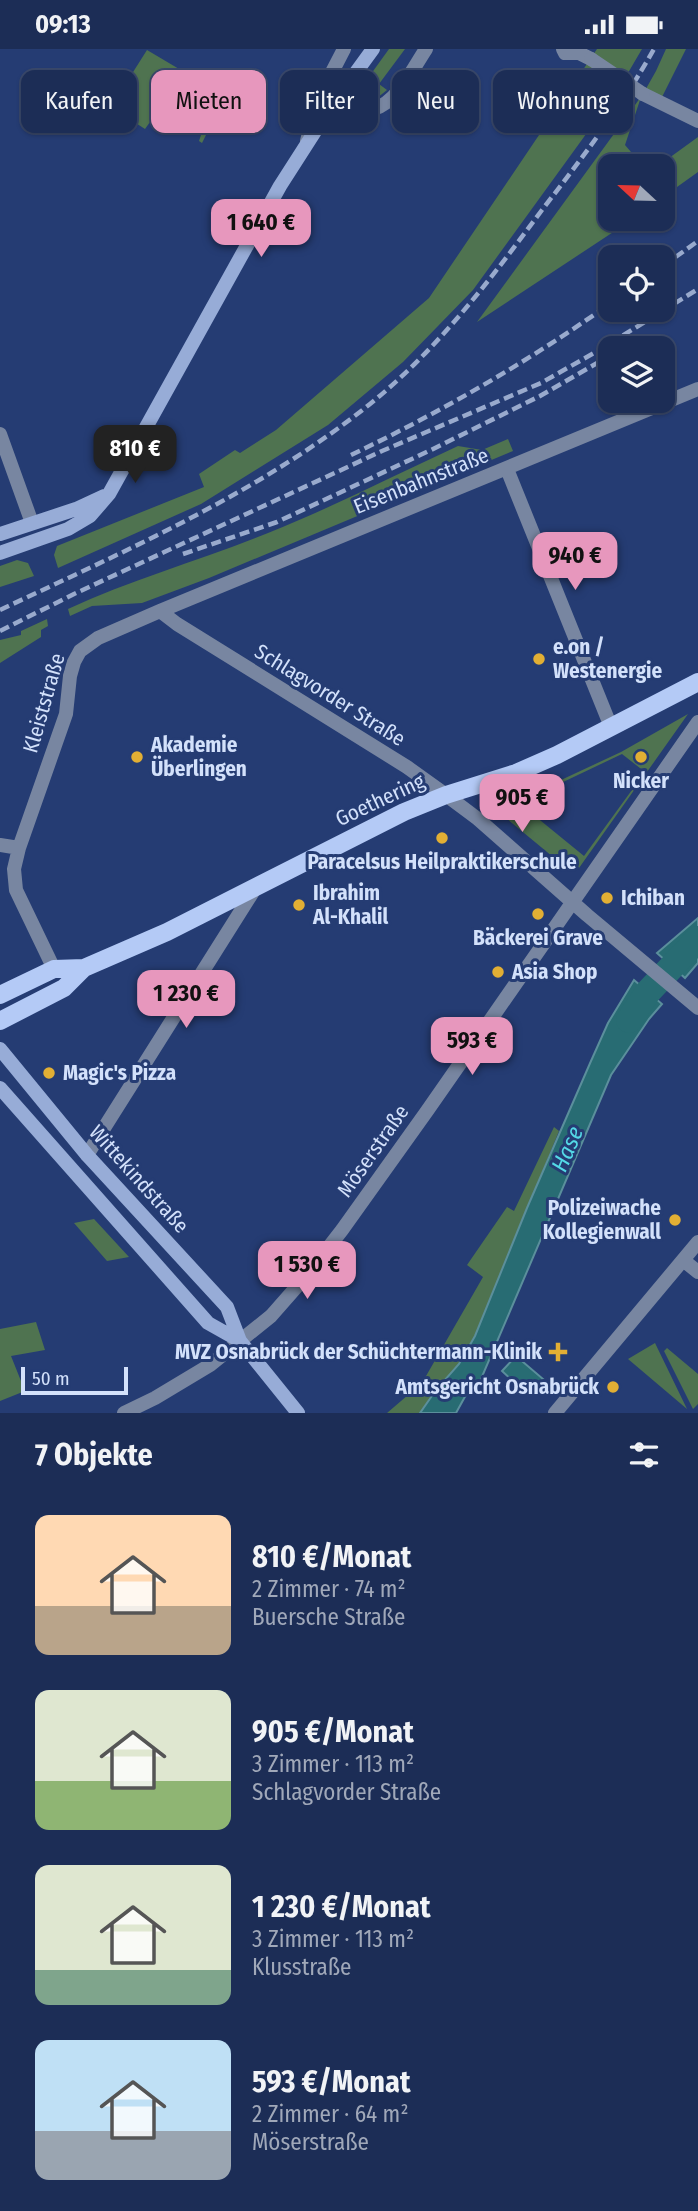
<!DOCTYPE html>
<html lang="de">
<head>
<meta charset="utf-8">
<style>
  :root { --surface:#1c2d56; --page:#25355c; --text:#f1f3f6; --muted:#a0a8b9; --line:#3a496c; --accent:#e797bd }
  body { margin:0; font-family:"Fira Sans Condensed",sans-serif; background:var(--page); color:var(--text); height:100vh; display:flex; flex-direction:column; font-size:26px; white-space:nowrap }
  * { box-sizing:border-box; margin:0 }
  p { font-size:23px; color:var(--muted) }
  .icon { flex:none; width:38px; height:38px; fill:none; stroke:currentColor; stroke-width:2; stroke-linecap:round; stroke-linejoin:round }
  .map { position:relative; height:1364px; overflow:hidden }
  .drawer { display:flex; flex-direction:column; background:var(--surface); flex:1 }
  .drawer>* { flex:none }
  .top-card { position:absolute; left:21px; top:21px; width:656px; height:63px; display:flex; gap:14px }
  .needle { width:46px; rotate:292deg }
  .buttons { position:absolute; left:598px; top:105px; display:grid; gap:14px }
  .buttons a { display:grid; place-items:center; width:77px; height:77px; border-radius:14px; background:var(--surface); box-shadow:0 2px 5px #0004,0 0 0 2px var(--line); font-size:35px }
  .scale { position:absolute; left:21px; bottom:18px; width:107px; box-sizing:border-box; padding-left:7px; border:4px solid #d3e1fb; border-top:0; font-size:19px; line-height:24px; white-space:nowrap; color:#d3e1fb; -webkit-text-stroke:5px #253c73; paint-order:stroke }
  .price { position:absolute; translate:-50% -60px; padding:0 16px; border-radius:14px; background:var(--accent); color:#111; font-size:23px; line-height:46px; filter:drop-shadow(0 2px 4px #0008) }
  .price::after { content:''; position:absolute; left:50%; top:42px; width:21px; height:16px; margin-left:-10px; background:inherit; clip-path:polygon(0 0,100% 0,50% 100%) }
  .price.selected { background:#222; color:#fff }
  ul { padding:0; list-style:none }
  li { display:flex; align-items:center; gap:21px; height:175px; padding:0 35px }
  li span { display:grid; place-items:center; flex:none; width:196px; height:140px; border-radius:14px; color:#555 }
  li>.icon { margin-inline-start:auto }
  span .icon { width:84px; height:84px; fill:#fffc; stroke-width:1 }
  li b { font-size:30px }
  h2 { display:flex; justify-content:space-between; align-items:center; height:84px; padding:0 35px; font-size:30px }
  .chip { padding:0 24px; border-radius:14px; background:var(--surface); box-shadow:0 2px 5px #0004,0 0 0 2px var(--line); font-size:24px; line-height:63px }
  .chip.selected { background:var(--accent); color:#111 }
  .status { display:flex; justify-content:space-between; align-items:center; height:49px; padding:0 35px; background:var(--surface); direction:ltr }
  .status svg { height:19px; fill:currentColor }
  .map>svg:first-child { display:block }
  .green { fill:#4f7350; fill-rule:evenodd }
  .water { fill:#286c73; stroke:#5b8f9c; stroke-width:2 }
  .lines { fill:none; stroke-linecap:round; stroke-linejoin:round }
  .river { stroke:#286c73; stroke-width:26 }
  .street { stroke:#7886a1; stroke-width:14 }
  .secondary { stroke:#97acd7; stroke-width:14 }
  .primary { stroke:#b4caf6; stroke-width:18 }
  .rail { stroke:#99aacd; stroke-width:4.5; stroke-dasharray:10 5; stroke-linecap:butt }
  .street-bridge { stroke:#7886a1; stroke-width:14 }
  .poi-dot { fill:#e2af34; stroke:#253c73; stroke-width:2.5 }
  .labels { text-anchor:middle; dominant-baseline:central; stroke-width:6; stroke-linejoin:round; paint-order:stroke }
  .street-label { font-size:21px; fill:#d3e1fb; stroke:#253c73 }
  .poi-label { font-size:21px; font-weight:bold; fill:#d3e1fb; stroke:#253c73; text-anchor:start }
  .water-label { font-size:23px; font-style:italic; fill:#54d9e7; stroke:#253c73 }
</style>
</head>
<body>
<div class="status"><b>09:13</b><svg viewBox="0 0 49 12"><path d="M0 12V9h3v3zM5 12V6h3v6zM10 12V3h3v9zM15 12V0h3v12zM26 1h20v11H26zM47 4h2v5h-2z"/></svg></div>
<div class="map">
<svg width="698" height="1364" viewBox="0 0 698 1364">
  <rect width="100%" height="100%" fill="#253c73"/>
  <path class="green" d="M389,0H405L379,35L387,41L377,49L364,46L363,36Z
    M597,0H642L618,41L473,241L403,313L328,376L201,455L58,519L54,506L57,497L204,438L199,425L235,401L240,404L276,381L429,249Z
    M666,0H686L659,54L642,45L625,96L643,117H611V170H633L477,273L643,45L656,22Z
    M147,1L223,46L212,66L215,68L202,94L199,92L201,86L196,82L160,59L145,80L117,62L103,83L97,80Z
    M698,88V123L663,148V117H658Z
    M508,390L513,402L209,529L142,554L92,557L70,567L68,560C133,530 202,511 268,484C333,458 395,426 458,397L482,401Z
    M17,511L28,514L34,527L0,538V517Z
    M47,570L48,577L41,581V588L0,614V591L21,586V582Z
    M688,665L579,819L570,822L500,764L502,756L516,752L621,703ZM622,705L645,723L584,807L519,754Z
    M554,1078L559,1082L475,1287L459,1315L436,1341L420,1364H387L422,1334L483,1228L467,1216L507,1158L514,1162Z
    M94,1170L129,1208L107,1212L74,1174Z
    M36,1273L45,1301L11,1307L25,1342L0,1352V1280Z
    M655,1294L687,1360L628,1310Z
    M667,1299L698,1325V1355L693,1360L664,1302Z"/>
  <path class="water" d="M698,869V914L685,929L657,904Z
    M634,931L662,955L649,970L611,1026L478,1337L472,1335L456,1364H420L436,1341L459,1315L475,1287L527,1159L591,1012L608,974Z
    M516,1307L543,1330L528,1346L502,1322Z"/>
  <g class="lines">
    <path class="river" d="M629,971L648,943L698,890"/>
    <path class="street" d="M563,0L565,4H579L591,10
      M643,45L698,72
      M338,49C345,52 352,58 359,60C391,68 411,22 426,0
      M307,92L316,54L344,0
      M0,385L32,474
      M507,420L611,678
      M160,562L177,575L407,718L446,746L478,770L587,866L698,959
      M0,796L19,799
      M54,920L16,841L14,820L19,799L66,665L70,627L74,613L80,602L98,589L160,562L698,340
      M87,1106L256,838
      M683,1211L698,1223
      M124,1364L155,1349L210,1316L271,1267L307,1226L342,1181L427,1062L698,673
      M555,1364L698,1193"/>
    <path class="secondary" d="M0,485L76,460L104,447
      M0,504L68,480L90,467L109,445L280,137L330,59L373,0
      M0,1000L87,1106L227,1258L240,1292L298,1364
      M0,1039L208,1274L240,1292"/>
    <path class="primary" d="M0,946L54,920L84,919
      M0,972L64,939L84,919L167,883L404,763L446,746L516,724L557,706L698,633"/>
    <path class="rail" d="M663,217L698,192
      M351,406C441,363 529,312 611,254
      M183,505L277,473L431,401L540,347L611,306
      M0,561C127,501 259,444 370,355C438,300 490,231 542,161C582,109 622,57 654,0
      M0,582L74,545L382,402L541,334L601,300L698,240"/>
    <path class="street-bridge" d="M591,10L643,45"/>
  </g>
  <g class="poi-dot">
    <circle cx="539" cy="610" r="7"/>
    <circle cx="137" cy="708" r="7"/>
    <circle cx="641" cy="708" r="7"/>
    <circle cx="442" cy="789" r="7"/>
    <circle cx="607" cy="849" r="7"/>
    <circle cx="299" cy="856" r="7"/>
    <circle cx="538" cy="865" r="7"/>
    <circle cx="498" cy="923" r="7"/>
    <circle cx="49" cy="1024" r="7"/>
    <circle cx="675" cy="1171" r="7"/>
    <path d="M554.5 1292.5h7v7h7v7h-7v7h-7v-7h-7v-7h7z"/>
    <circle cx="613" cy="1338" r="7"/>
  </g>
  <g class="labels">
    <g class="street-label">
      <text transform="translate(421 432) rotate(-22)">Eisenbahnstraße</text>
      <text transform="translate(330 646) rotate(32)">Schlagvorder Straße</text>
      <text transform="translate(44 654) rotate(-74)">Kleiststraße</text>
      <text transform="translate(380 751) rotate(-25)">Goethering</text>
      <text transform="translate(373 1102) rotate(-55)">Möserstraße</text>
      <text transform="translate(139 1130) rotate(48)">Wittekindstraße</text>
    </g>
    <g class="poi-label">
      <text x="553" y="598">e.on /<tspan x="553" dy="24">Westenergie</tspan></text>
      <text x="151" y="696">Akademie<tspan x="151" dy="24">Überlingen</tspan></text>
      <text x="641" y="732" text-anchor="middle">Nicker</text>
      <text x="442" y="813" text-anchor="middle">Paracelsus Heilpraktikerschule</text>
      <text x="313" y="844">Ibrahim<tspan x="313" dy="24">Al-Khalil</tspan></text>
      <text x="621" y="849">Ichiban</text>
      <text x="538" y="889" text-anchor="middle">Bäckerei Grave</text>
      <text x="512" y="923">Asia Shop</text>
      <text x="63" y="1024">Magic's Pizza</text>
      <text x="661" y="1159" text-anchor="end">Polizeiwache<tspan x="661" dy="24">Kollegienwall</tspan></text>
      <text x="542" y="1303" text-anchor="end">MVZ Osnabrück der Schüchtermann-Klinik</text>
      <text x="599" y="1338" text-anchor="end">Amtsgericht Osnabrück</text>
    </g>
    <g class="water-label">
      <text transform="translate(567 1100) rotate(-67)">Hase</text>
    </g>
  </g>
</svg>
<div class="buttons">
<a><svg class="needle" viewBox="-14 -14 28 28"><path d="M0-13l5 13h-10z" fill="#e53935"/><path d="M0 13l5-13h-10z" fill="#a0a8b9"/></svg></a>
<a><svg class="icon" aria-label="locate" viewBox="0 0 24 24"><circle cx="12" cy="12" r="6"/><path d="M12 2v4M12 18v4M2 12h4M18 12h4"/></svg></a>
<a><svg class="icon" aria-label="layers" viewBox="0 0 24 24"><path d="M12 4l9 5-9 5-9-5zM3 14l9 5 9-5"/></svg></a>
</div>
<div class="scale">50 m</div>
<b class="price" style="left:261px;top:210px">1 640 €</b>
<b class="price selected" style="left:135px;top:436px">810 €</b>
<b class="price" style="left:575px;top:543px">940 €</b>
<b class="price" style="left:522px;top:785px">905 €</b>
<b class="price" style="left:186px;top:981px">1 230 €</b>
<b class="price" style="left:472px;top:1028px">593 €</b>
<b class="price" style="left:307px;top:1252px">1 530 €</b>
<div class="top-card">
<a class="chip">Kaufen</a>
<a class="chip selected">Mieten</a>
<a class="chip">Filter</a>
<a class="chip">Neu</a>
<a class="chip">Wohnung</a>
</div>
</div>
<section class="drawer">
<h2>7 Objekte<svg class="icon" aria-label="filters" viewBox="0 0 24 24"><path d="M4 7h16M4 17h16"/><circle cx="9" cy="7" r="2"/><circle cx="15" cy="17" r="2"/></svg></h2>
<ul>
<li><span style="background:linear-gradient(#ffd9b3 65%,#b9a48a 0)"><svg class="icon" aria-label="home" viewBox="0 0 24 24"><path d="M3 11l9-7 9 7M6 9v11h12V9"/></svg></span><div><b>810 €/Monat</b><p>2 Zimmer · 74 m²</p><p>Buersche Straße</p></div></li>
<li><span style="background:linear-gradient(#dfe7d0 65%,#8fb573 0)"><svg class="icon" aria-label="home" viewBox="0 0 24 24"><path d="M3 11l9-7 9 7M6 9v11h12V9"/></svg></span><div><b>905 €/Monat</b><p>3 Zimmer · 113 m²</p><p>Schlagvorder Straße</p></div></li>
<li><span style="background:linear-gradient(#dfe7d0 75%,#7fa58c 0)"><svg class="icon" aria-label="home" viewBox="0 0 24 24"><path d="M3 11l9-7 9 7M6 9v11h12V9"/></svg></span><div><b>1 230 €/Monat</b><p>3 Zimmer · 113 m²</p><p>Klusstraße</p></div></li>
<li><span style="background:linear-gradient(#bfe0f5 65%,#9aa5b1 0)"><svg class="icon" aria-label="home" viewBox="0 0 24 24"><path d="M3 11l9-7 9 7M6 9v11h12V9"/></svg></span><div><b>593 €/Monat</b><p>2 Zimmer · 64 m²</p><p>Möserstraße</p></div></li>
</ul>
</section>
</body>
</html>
